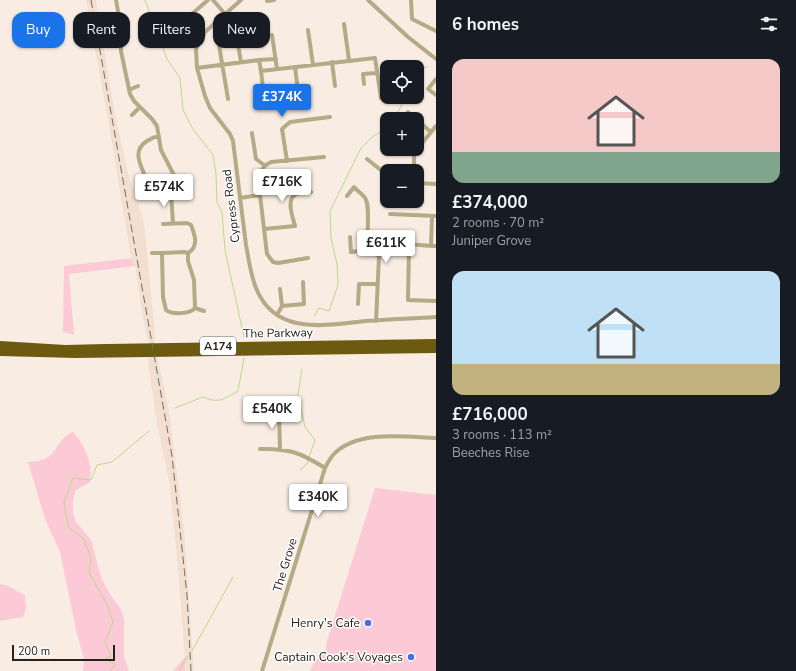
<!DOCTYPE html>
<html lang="en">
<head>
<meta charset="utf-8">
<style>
  :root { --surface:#171b24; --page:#242831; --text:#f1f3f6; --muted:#9ea1a6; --accent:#1a73e8 }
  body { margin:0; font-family:"Nunito Sans",sans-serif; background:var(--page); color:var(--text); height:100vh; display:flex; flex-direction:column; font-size:15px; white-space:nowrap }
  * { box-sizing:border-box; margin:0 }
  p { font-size:13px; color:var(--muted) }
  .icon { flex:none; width:22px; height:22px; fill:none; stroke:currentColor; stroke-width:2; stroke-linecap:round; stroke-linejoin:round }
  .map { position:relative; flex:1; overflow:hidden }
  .drawer { display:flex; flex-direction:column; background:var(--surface); width:360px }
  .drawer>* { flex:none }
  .guide { position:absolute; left:12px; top:12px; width:364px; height:36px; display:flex; gap:8px }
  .controls { position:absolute; left:380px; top:60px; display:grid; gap:8px }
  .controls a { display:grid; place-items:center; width:44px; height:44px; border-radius:8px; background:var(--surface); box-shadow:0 1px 3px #0004; font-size:20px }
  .scale { position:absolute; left:12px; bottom:10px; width:103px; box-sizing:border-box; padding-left:4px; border:2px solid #25211d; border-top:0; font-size:11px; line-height:14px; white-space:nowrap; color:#25211d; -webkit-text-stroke:3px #fff; paint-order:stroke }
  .price { position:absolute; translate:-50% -34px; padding:0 9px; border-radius:4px; background:#fff; color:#222; font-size:13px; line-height:26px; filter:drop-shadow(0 1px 2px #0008) }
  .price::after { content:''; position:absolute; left:50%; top:24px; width:12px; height:9px; margin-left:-6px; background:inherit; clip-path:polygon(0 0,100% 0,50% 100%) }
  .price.active { background:var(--accent); color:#fff }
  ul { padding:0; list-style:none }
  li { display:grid; align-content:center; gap:8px; height:212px; padding:0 16px }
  li span { display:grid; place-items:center; height:124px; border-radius:12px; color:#555 }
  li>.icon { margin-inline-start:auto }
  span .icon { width:72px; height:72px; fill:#fffc; stroke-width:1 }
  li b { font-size:17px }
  h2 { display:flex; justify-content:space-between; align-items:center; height:48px; padding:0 16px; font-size:17px }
  .pill { padding:0 14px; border-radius:12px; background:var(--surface); box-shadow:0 1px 3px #0004; font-size:14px; line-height:36px }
  .pill.active { background:var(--accent); color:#fff }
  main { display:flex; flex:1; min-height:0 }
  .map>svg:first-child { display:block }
  .built { fill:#f2dfd0 }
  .green { fill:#fcc9d7 }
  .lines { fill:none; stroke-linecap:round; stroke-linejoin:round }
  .stream { stroke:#bad988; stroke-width:1 }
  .street { stroke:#b4aa86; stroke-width:4 }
  .highway { stroke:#6c5a11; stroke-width:8 }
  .rail { stroke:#736c66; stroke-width:1; stroke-dasharray:8 4; stroke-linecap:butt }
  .poi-dot { fill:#446fe1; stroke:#fff; stroke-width:1.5 }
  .labels { text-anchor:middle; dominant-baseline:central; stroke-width:3; stroke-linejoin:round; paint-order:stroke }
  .shield { fill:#fff; stroke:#666461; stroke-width:1 }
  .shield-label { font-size:11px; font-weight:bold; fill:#25211d }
  .street-label { font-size:12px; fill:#25211d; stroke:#fff }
  .poi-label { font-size:12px; fill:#25211d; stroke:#fff; text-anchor:end }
</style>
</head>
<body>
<main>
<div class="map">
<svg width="436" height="671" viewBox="0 0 436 671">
  <rect width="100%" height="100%" fill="#f9ede3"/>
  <path class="built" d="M86,0H96L115,115L128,173L136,196L144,223L155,334L154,342L169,411L184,530L194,671H186L178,569L170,486L157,423L148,364L149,342L146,334L135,266L131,258L109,125Z"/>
  <path class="green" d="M131,258L135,266L69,274L74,335L63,332L64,266Z
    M73,432C85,445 93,464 90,482L75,491L73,502V513L76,522L91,540L101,577L108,591L121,610L124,618V657L129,671H83L84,659L76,630L60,552L45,519L28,462C34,461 40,461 45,459C57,453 60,436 73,432Z
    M375,488L436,495V671H310L314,662L326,651V644Z
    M0,584L6,585L25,595L26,609L23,617L0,621Z
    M185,657V671H173Z"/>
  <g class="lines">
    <path class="stream" d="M145,0L167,59L180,78L183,110L193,129L213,155L216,174L217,202L222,212L225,250L244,337
      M417,69L427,67
      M394,119L406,97
      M314,316L319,308L329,311L338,285L337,264L331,238L330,211L361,148L371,138L387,127
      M302,369L298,395L305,427L315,440L309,457
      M175,408L203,397C220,404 223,399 238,391L244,358
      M300,470L307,464L308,460
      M192,651L233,577
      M110,671L115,664L105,659L111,656L105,642L113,622L107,604L89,573L91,558L83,538L68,527L64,501L73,478L91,480L97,465L112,462L149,431
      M179,671L188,656"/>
    <path class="street" d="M116,0L121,28V51L130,94L134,101L152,119L157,126L161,150L178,183V189C174,193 172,193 167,193C163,193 158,194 155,192C149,189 148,182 145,176C140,164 132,150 147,141C151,139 154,136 159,137
      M213,0L225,14
      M241,0L205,32L196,49L197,68L205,96L210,108L230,134L233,141L246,245C249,261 252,284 261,298C281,332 323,326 357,322C383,319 410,319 436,317
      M368,0L408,37L436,59
      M411,0L412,19L436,31
      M267,1L274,0
      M184,21L208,0
      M344,24L349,60
      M235,27L241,62
      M308,30L313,65
      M110,31L121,30
      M272,35L277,69
      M218,39L228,99
      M259,60L276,59
      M332,62L335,86
      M295,67L298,91
      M197,68L259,60L261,71L375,58L381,98
      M261,71L264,97
      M436,79L428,89L436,95
      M364,84L363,74L376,73
      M129,90L138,86
      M408,112L415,119
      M132,115L140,107
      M417,120L431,132
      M252,133L256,159L264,165
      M403,149L407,153H414
      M367,159L387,175
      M287,161L282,129L290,122L330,117
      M414,171V153L436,126
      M417,183L436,184
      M171,193L173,223
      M260,195C260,181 256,169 271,162L324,157
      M347,196L354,187C357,191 363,194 365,198C371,206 366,238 368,250L379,256
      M240,198L260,195L267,254L273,262L278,263L308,258
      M390,214L436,216
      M163,224L187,223L191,225C195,235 199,247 188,253
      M264,229L295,226C293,218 286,200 295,195C299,192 307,193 311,192
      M350,237L351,252L368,250
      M409,245L408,300L436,301
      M431,246L432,216
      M184,252L188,253V261L194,280L195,308C190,314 172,315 166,310L163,297L162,253Z
      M152,253H162
      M280,289L282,306
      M358,304L359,284H377
      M195,308L204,311
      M277,315L282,306L304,304L303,282
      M376,321L379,256C397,238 413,246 436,246
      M279,412L280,449
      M260,449C289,448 301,453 325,468
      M262,671L325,468C328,462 331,456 336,452C360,430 406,437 436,438"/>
    <path class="highway" d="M0,345L65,349L106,348L436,343
      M0,352L76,354L436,349"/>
    <path class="rail" d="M91,0L172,456L187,595L191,671"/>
  </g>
  <g class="poi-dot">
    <circle cx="368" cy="623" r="4"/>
    <circle cx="411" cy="657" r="4"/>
  </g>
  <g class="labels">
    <rect class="shield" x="200" y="337" width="36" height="18" rx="3"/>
    <g class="shield-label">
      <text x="218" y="346">A174</text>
    </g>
    <g class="street-label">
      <text transform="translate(231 206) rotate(-97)">Cypress Road</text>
      <text transform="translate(278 333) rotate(-1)">The Parkway</text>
      <text transform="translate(285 565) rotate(-73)">The Grove</text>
    </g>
    <g class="poi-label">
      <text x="360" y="623">Henry's Cafe</text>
      <text x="403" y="657">Captain Cook's Voyages</text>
    </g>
  </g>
</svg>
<div class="controls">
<a><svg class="icon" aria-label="locate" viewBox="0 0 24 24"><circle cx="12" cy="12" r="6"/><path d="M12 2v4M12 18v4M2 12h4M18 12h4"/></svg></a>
<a>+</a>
<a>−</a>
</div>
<div class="scale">200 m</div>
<b class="price active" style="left:282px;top:118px">£374K</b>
<b class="price" style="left:282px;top:203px">£716K</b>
<b class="price" style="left:164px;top:208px">£574K</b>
<b class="price" style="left:386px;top:264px">£611K</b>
<b class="price" style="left:272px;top:430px">£540K</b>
<b class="price" style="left:318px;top:518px">£340K</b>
<div class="guide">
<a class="pill active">Buy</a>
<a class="pill">Rent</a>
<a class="pill">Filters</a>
<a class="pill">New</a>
</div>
</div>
<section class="drawer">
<h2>6 homes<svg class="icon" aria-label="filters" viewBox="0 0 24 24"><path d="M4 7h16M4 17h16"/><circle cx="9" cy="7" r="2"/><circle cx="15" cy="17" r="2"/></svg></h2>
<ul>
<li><span style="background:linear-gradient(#f6c9c9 75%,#7fa58c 0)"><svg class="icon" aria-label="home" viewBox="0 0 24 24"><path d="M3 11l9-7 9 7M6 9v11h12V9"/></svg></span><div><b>£374,000</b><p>2 rooms · 70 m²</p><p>Juniper Grove</p></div></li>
<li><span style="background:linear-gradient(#bfe0f5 75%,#c2b280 0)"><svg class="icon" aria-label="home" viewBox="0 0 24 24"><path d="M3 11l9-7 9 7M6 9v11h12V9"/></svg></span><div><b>£716,000</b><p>3 rooms · 113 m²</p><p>Beeches Rise</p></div></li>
</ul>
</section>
</main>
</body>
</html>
